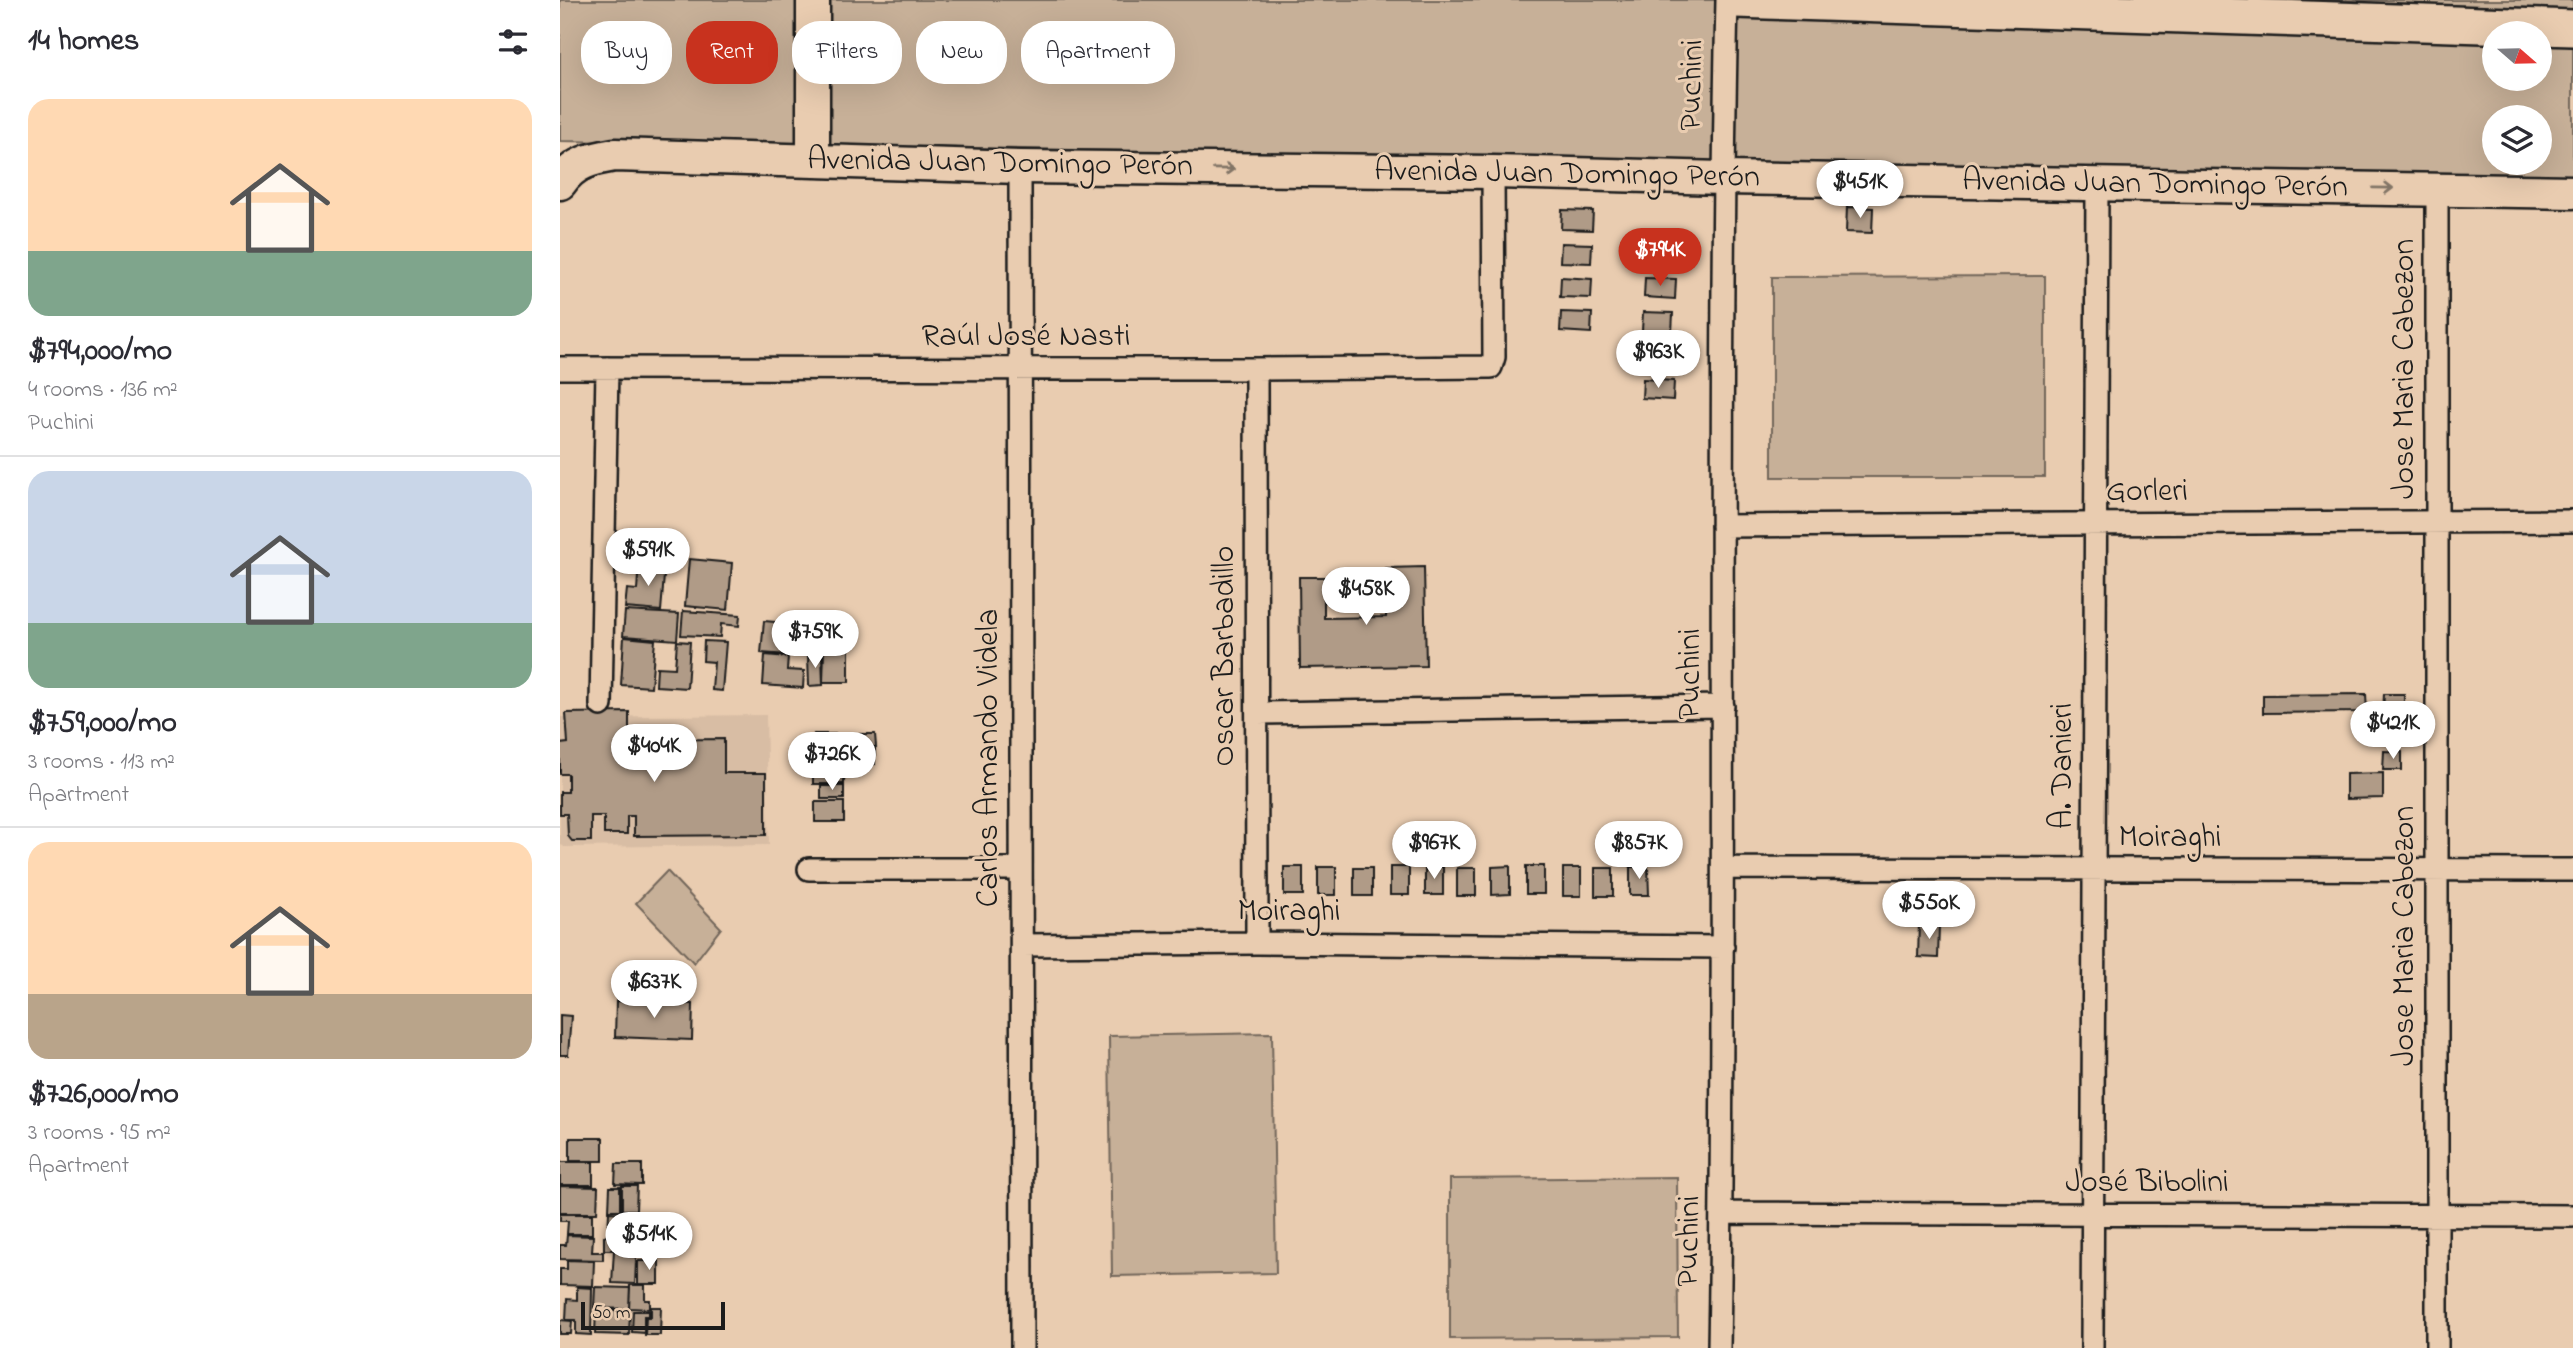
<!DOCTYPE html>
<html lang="en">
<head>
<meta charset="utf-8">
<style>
  :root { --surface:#fff; --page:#f2f2f3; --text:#2b2b33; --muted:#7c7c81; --line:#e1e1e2; --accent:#c8321e }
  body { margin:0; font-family:"Indie Flower",sans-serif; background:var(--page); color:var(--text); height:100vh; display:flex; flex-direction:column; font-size:26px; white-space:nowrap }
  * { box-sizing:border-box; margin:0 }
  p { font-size:23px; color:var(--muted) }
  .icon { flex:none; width:38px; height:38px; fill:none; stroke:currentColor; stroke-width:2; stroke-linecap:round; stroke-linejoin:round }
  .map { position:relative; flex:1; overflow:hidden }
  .drawer { display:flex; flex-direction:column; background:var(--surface); width:560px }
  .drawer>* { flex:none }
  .hud { position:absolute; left:21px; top:21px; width:665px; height:63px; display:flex; gap:14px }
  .needle { width:46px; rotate:110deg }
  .buttons { position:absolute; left:1922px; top:21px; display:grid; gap:14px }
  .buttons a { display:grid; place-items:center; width:70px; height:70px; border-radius:50%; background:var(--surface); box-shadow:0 7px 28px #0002; font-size:35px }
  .scale { position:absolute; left:21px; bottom:18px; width:144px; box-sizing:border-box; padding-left:7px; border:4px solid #1c1c1c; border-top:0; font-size:19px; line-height:24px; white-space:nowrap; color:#1c1c1c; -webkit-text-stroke:5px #e9ccb0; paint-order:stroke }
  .price { position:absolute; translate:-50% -60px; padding:0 16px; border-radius:24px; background:#fff; color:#222; font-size:23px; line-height:46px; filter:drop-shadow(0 2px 4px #0008) }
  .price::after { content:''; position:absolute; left:50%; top:42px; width:21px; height:16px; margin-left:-10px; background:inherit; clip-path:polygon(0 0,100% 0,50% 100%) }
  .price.on { background:var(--accent); color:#fff }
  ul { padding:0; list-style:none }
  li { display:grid; align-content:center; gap:14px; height:371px; padding:0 28px }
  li+li { border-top:2px solid var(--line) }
  li span { display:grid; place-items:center; height:217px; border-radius:21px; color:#555 }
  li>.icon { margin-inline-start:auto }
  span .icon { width:126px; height:126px; fill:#fffc; stroke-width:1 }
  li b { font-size:30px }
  h2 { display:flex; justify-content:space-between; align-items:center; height:84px; padding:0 28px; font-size:30px }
  .tag { padding:0 24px; border-radius:28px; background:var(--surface); box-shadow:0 7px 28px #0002; font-size:24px; line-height:63px }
  .tag.on { background:var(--accent); color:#fff }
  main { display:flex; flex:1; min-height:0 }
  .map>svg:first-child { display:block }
  .built { fill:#d8bda4 }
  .green { fill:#c7b098; stroke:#72665a; stroke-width:2; fill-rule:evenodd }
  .building { fill:#b09b87; stroke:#1c1c1c; stroke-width:2 }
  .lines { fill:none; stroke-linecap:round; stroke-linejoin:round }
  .street-casing { stroke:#1c1c1c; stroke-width:26 }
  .secondary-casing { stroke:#1c1c1c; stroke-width:37 }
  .primary-casing { stroke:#1c1c1c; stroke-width:40 }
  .street { stroke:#e9ccb0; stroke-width:21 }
  .secondary { stroke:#e9ccb0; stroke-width:32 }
  .primary { stroke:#e9ccb0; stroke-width:35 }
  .oneway { stroke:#827466 }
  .labels { text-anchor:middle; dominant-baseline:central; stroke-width:6; stroke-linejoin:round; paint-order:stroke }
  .street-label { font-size:32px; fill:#1c1c1c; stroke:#e9ccb0 }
</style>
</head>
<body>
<main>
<section class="drawer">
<h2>14 homes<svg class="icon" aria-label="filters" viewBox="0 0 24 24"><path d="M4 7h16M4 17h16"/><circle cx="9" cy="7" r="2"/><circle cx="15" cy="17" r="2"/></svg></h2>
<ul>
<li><span style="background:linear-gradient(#ffd9b3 70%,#7fa58c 0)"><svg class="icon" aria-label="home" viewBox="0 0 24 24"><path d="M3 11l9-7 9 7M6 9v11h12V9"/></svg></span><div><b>$794,000/mo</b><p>4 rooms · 136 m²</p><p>Puchini</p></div></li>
<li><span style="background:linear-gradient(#c9d6e8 70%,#7fa58c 0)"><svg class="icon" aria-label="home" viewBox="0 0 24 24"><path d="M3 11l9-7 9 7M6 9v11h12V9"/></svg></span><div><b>$759,000/mo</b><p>3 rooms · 113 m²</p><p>Apartment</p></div></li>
<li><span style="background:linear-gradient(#ffd9b3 70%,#b9a48a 0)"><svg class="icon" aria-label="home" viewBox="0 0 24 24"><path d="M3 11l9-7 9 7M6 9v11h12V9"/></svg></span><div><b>$726,000/mo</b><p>3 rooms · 95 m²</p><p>Apartment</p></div></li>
</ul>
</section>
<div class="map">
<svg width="2013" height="1348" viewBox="0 0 2013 1348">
  <rect width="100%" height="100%" fill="#e9ccb0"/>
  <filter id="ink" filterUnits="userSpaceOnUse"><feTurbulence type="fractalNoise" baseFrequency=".0143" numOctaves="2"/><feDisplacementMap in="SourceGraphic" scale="14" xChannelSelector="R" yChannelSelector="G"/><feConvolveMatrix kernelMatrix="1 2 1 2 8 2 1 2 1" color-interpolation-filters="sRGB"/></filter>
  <g filter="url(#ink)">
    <path class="built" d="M206,715L209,845L4,847L0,843V717Z"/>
    <path class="green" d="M0,0H2013V176L0,141ZM1934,33H1979V79H1934ZM1934,117H1979V163H1934Z
      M1485,276V477H1212V277Z
      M107,871L161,928L134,963L76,903Z
      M712,1033L716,1273L552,1276L549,1036Z
      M1117,1177L1118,1337L890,1339V1179Z"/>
    <path class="building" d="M1287,207L1313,208L1312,233L1286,232Z
      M1002,210L1033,211L1032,230L1001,229Z
      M1001,243L1032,244L1031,263L1000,262Z
      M1001,277L1032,279L1031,298L1000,297Z
      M1085,278L1116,279L1115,299L1084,297Z
      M1001,312L1032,313L1031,333L1000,331Z
      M1083,312L1113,313L1112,333L1082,331Z
      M1083,346L1114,348L1113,367L1082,366Z
      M1083,379L1114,381L1113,400L1082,398Z
      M129,559L172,563L168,610L125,606Z
      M79,562L105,564L101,611L65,608L67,589L77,590Z
      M864,567L866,666L740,668L739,577H764V618L826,617V568Z
      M65,611L119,614L117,640L63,636Z
      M123,611L180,615L179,626L161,624L160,637L121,635Z
      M204,621L238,624L237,636H231L229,655L201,653Z
      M253,623H289V682H263L264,651H253Z
      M64,637L95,640L91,687L61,685Z
      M117,641L130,642L127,688L96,686L97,667L115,668Z
      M144,641L166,642L162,691L152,690L154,662L143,661Z
      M205,655L228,657L227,670L244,671L243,688L203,685Z
      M248,655H262L263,685L249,686Z
      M1806,694L1807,712L1703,713V695Z
      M1824,694H1844V712H1823Z
      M69,712V740L164,739V773H206V835L74,836V816H67V834H44V816H31V841H12L8,836L7,814H0V792H8V774H0V744L8,743L6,713Z
      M254,734H283V747H253Z
      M284,734H315L316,747H284Z
      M253,747H315V764L300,765V771H291V778H284L285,768H266V764H253Z
      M1824,751L1842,752V770H1823Z
      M253,766H265V770H284V784H253Z
      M1823,773V798L1786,799V774Z
      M261,786H284V799H261Z
      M255,802H284V822H255Z
      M950,866V894L932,895V867Z
      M966,866H984V894H966Z
      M724,867H743V895H724Z
      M758,867H776V895H758Z
      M830,867H849V895H830Z
      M865,867H883V895H865Z
      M1070,867H1088L1089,895H1070Z
      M794,868H812V896H794Z
      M897,868H916V896H897Z
      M1003,868H1021V896H1003Z
      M1035,868H1053V896H1035Z
      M1359,924H1379L1378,958L1358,957Z
      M56,1001L133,1004L132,1040L55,1037Z
      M0,1015L11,1016L8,1055H0Z
      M10,1138H43V1161H10Z
      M0,1162H33V1185H0Z
      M56,1164H82V1185L55,1184Z
      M0,1186L38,1187L37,1213H0Z
      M62,1186H77L76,1210H62Z
      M50,1187H60V1210H49Z
      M49,1212L67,1213V1234H48Z
      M68,1212L83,1213V1234H67Z
      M0,1214H32V1234H7L8,1221H0Z
      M7,1235L33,1236L32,1252H43V1260L0,1259V1245H6Z
      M44,1236L77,1237L75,1284L52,1283L54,1250H44Z
      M7,1260L34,1261L33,1286L0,1285V1269H7Z
      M78,1261H99V1284H78Z
      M70,1285H85V1300H90V1309L69,1308Z
      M17,1287L32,1288L31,1335L16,1334V1320H6L7,1299L17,1300Z
      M35,1287L70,1288L69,1309L34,1308Z
      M91,1307H101L100,1335H85L86,1317H91Z
      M36,1310L70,1311L69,1335L35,1334Z
      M73,1311H89V1316H84V1333L72,1332Z
      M0,1320L12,1321L11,1334H0Z"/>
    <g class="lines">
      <g class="street-casing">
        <path id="street" d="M460,167L462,1348
          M1877,189V1348
          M0,368L696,369L931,367L934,357L933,172
          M696,369L697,943
          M1162,526L2013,521
          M41,705L47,368
          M697,713L1163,706
          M1164,868L2013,870
          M249,869H460
          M462,945L697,943L1163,947
          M1162,1213L2013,1216
          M1159,1348C1167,899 1157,449 1167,0
          M1532,1348L1537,184"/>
      </g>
      <g class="secondary-casing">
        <path id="secondary" d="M253,0V161
          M0,183C14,162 32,159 55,155L460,167L933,172L1163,178L2013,192"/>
      </g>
      <g class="primary-casing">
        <path id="primary" d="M1176,0L2013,28"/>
      </g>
      <use href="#street" class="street"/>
      <use href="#secondary" class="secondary"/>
      <use href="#primary" class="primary"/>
    </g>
    <defs><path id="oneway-shaft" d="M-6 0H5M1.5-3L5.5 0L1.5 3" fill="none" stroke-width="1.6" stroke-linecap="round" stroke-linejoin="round" transform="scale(1.75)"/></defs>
    <g class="oneway">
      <use href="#oneway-shaft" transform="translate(664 169) rotate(1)"/>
      <use href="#oneway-shaft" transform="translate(1823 188) rotate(1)"/>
    </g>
  </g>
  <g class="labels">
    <g class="street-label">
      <text transform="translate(1133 85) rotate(-89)">Puchini</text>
      <text transform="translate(440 164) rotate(1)">Avenida Juan Domingo Perón</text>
      <text transform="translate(1007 175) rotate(1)">Avenida Juan Domingo Perón</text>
      <text transform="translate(1595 185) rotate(1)">Avenida Juan Domingo Perón</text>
      <text x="466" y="337">Raúl José Nasti</text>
      <text transform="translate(1845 369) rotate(-90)">Jose Maria Cabezon</text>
      <text x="1587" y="492">Gorleri</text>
      <text transform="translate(665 656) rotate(-90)">Oscar Barbadillo</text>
      <text transform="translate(1131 674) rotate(-90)">Puchini</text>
      <text transform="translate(429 758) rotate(-90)">Carlos Armando Videla</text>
      <text transform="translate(1503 766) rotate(-90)">A. Danieri</text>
      <text x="1610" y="838">Moiraghi</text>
      <text x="729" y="912">Moiraghi</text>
      <text transform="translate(1845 936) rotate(-90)">Jose Maria Cabezon</text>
      <text x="1587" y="1183">José Bibolini</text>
      <text transform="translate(1130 1241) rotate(-89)">Puchini</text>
    </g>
  </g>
</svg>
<div class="buttons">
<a><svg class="needle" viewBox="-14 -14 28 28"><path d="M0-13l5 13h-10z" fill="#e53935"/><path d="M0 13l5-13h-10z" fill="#7c7c81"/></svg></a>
<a><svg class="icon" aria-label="layers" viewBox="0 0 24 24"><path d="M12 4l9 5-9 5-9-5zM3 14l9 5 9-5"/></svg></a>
</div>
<div class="scale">50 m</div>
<b class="price" style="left:1300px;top:220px">$451K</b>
<b class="price on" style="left:1100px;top:288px">$794K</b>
<b class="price" style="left:1098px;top:390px">$963K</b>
<b class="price" style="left:88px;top:588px">$591K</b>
<b class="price" style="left:806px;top:627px">$458K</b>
<b class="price" style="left:255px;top:670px">$759K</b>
<b class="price" style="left:1833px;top:761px">$421K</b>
<b class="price" style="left:94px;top:784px">$404K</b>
<b class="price" style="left:272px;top:792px">$726K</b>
<b class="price" style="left:874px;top:881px">$967K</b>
<b class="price" style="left:1079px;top:881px">$857K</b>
<b class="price" style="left:1369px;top:941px">$550K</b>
<b class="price" style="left:94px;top:1020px">$637K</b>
<b class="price" style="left:89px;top:1272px">$514K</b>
<div class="hud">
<a class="tag">Buy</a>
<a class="tag on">Rent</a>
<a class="tag">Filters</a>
<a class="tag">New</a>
<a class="tag">Apartment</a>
</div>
</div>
</main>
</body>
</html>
